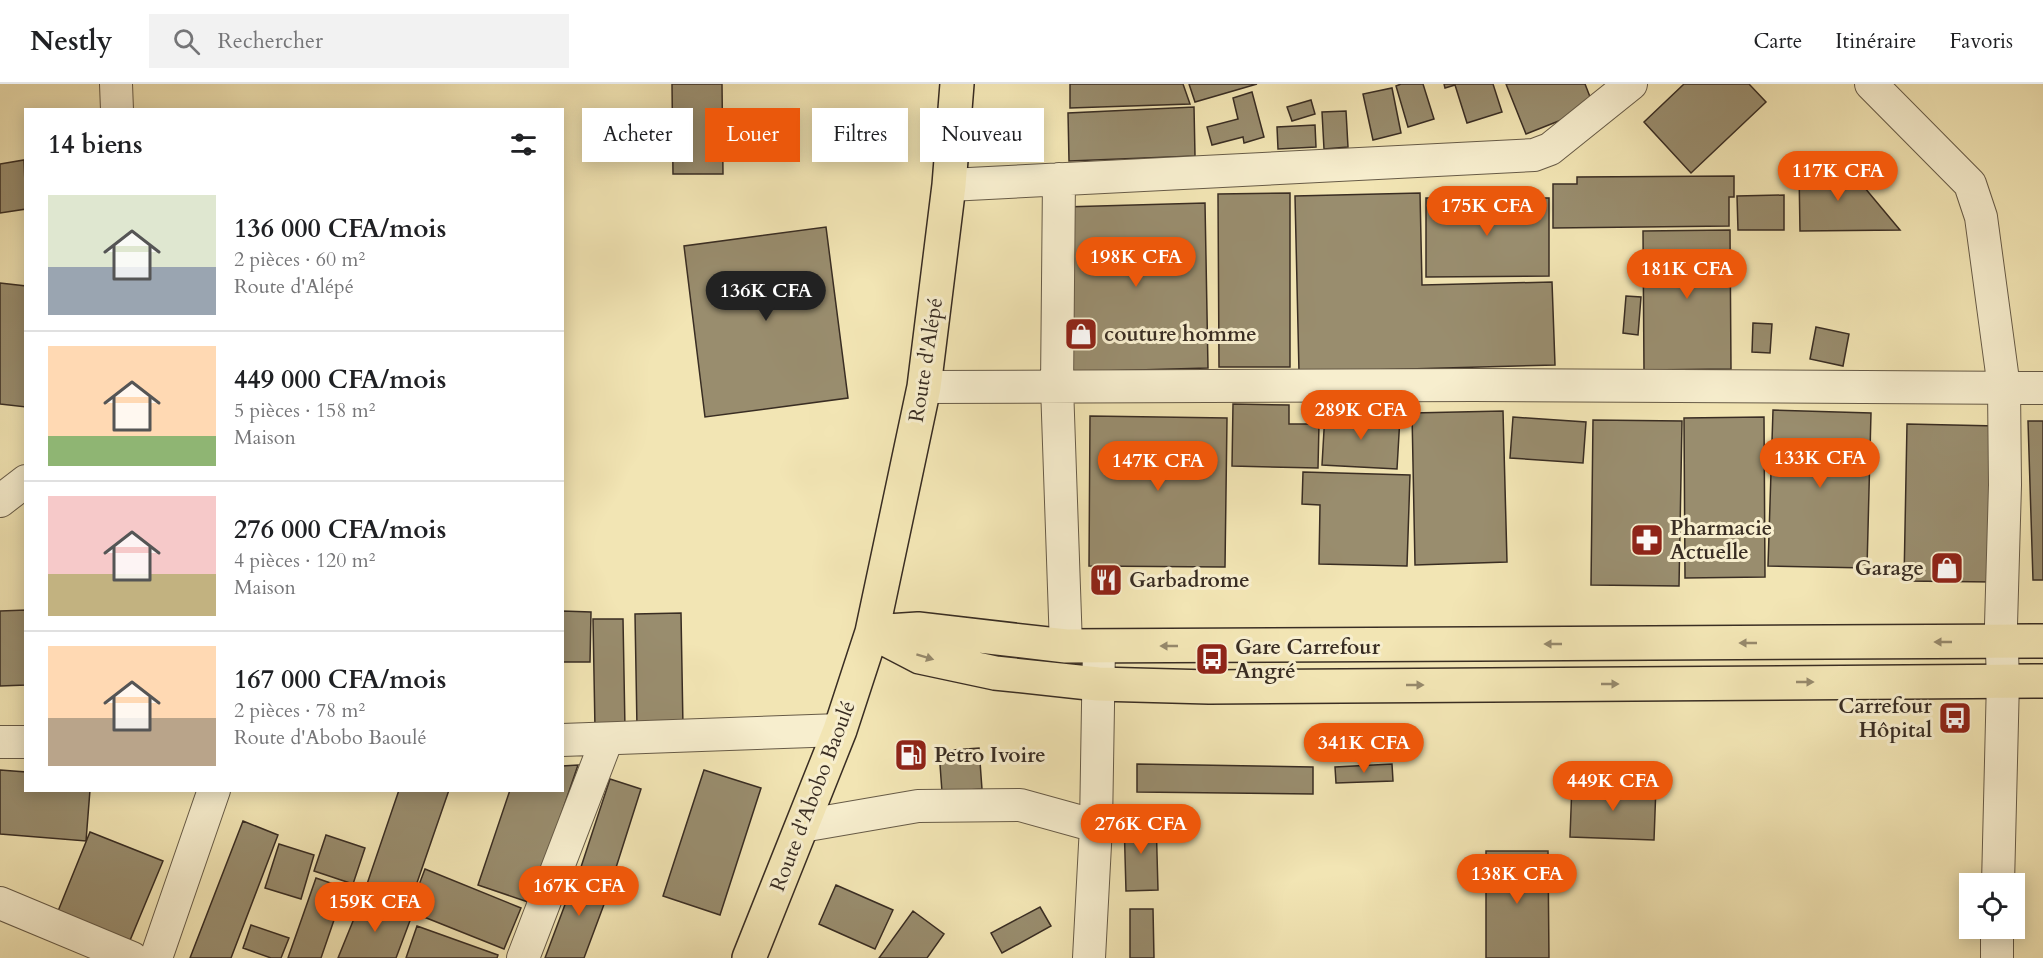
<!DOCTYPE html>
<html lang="fr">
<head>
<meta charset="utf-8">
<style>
  :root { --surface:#fff; --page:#f2f2f2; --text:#202124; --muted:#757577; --line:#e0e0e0; --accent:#ea580c }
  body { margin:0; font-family:Cardo,serif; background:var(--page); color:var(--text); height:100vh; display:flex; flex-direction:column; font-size:22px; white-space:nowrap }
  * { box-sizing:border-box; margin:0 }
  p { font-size:20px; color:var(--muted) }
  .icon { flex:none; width:33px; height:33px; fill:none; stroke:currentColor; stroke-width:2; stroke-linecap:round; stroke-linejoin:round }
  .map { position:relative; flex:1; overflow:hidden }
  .sheet { position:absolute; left:24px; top:24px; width:540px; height:684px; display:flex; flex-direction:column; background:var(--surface); border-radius:0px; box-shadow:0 3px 15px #0003 }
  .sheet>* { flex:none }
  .banner { position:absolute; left:582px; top:24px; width:570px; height:54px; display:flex; gap:12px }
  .fabs { position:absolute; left:1959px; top:789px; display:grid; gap:12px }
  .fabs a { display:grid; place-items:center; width:66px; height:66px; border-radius:0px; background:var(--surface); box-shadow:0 3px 15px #0003; font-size:30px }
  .price { position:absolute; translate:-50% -51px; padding:0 14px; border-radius:21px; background:var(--accent); color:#fff; font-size:20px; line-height:39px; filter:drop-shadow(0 2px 3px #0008) }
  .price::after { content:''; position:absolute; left:50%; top:36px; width:18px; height:14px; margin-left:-9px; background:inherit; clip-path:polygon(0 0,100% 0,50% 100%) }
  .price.current { background:#222; color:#fff }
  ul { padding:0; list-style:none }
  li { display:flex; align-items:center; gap:18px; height:150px; padding:0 24px }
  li+li { border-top:2px solid var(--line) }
  li span { display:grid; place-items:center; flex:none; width:168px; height:120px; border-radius:0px; color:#555 }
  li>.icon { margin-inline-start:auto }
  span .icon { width:72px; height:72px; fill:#fffc; stroke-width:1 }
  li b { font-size:26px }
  h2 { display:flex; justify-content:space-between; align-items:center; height:72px; padding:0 24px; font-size:26px }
  .tag { padding:0 21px; border-radius:0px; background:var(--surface); box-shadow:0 3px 15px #0003; font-size:21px; line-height:54px }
  .tag.current { background:var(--accent); color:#fff }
  header { display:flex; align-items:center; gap:36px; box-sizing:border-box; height:84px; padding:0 30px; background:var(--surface); border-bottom:2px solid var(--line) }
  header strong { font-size:28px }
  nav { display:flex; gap:33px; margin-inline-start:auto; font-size:21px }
  .search { width:420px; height:54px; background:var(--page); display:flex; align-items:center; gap:15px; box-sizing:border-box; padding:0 21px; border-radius:0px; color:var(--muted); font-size:22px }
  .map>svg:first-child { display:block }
  .building { fill:#998d6e; stroke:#392d23; stroke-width:1.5 }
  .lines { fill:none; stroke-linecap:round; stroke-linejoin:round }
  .minor-casing { stroke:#675b47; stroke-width:34 }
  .major-casing { stroke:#392d23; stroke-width:36 }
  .minor { stroke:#f7eece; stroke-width:32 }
  .major { stroke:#f2e5b4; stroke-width:33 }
  .oneway { fill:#96896c }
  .labels { text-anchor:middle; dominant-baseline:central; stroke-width:6; stroke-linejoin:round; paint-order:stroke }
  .poi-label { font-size:21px; font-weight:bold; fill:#392d23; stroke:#f7eece; text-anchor:start }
  .street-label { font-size:21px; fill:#392d23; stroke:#f7eece }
</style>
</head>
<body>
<header>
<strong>Nestly</strong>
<div class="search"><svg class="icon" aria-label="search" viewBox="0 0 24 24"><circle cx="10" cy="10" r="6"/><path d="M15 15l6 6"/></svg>Rechercher</div>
<nav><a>Carte</a><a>Itinéraire</a><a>Favoris</a></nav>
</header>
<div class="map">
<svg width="2043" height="874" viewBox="0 0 2043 874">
  <rect width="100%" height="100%" fill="#f2e5b4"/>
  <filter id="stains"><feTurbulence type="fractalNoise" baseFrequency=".00333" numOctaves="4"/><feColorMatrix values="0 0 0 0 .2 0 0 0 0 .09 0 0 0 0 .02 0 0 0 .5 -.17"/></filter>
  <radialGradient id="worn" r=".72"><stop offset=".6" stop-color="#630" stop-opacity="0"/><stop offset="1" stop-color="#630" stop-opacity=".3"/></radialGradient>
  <path class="building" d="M672,0H722L723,90H673Z
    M1070,0H1183L1190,20L1070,24Z
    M1189,0H1257L1195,18Z
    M1401,0H1423L1434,35L1408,43L1396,2Z
    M1444,0H1493L1502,28L1467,39L1455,1L1445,4Z
    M1506,0H1585L1594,23L1526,50Z
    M1684,0H1749L1766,18L1691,89L1644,38Z
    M1392,4L1401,49L1373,56L1363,10Z
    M1252,8L1264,53L1244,59L1243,53L1212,61L1207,43L1238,35L1233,14Z
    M1311,16L1315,30L1292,37L1287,23Z
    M1194,23L1195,72L1069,77L1068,29Z
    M1346,27L1348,63L1324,65L1322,28Z
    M1315,41L1316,63L1278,65L1277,43Z
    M24,76L26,125L0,129V80Z
    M1844,79L1900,146L1800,147L1799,86H1815V80Z
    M1734,92V113H1729V142L1553,144V100H1577V93Z
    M1290,109V283H1219L1218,110Z
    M1420,109L1422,201L1552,198L1555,281L1299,288L1295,112Z
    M1784,111V146H1738L1737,112Z
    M1426,114H1549V192L1426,193Z
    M1205,119L1208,284L1066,288L1063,123Z
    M826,143L848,314L705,333L684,162Z
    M1730,146L1731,285L1644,286L1643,147Z
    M0,199L26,202V323L0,320Z
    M1626,212L1641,213L1638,251L1623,249Z
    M1753,239L1772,240L1770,269L1752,268Z
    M1816,243L1849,250L1843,282L1810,275Z
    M1233,320L1289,321V340H1319L1318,384L1232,382Z
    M1773,326L1871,329L1867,484L1768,482Z
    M1503,327L1507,478L1415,481L1412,329Z
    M1325,329L1400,333L1397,385L1322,381Z
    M1090,332L1227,334L1225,483L1089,482Z
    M1513,333L1586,338L1583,379L1510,374Z
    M1764,333L1765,493L1685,494L1684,334Z
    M1593,336L1682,337L1679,502L1591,501Z
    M2028,337H2043V496H2033Z
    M1907,340L1997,342L1994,498L1904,497Z
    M1303,388L1410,391L1407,482L1319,480L1320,421L1302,420Z
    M26,526V601L0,602V527Z
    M562,527L591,528L590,578H562Z
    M681,529L683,644H637L635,530Z
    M593,535H623L625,645H595Z
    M979,664L982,705L942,708L939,667Z
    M1137,680L1313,683V710L1137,708Z
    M1392,680L1393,697L1336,699L1335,683Z
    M578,681L531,819L478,801L510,706H562V682Z
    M0,686L26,688V706H90L86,757L0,750Z
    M704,686L761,704L720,831L663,812Z
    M610,695L641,705L613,793L581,783Z
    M1572,700L1656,702L1654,756L1570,753Z
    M399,706H449L410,819L366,803Z
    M1156,734L1158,806L1126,807L1124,735Z
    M243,737L278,751L231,874H190Z
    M90,748L163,777L126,866L54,837Z
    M326,751L365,764L353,800L314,787Z
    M279,760L314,771L301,815L265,804Z
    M1486,767H1548L1549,874H1486Z
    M425,785L521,824L504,865L409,827Z
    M578,786L612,799L584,874H545Z
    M316,794L345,804L321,874H288Z
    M836,801L893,826L875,865L819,840Z
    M362,815L411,834L396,874H338Z
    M1040,823L1051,842L1002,869L991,849Z
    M1130,825H1153L1154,874H1130Z
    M913,827L944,850L927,874H879Z
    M251,841L289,854L281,874H271L243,864Z
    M417,842L498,871L497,874H406Z"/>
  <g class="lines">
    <g class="minor-casing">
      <path id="minor" d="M116,0L117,26
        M1871,0L1970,100L1981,133L2004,304L2005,401L2001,541L2003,596L1998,800
        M1059,95L1057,302L1066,562
        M949,101L1534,71L1550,65L1631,0
        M924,303L1473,301L2043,304
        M0,417L26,397
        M562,656L840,646
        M0,658H26
        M802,742L918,722L1020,721L1096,742
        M0,819L132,874
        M156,874L214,706
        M523,874L607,655
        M1089,874L1096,742L1099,562
        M1997,874V844"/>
    </g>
    <g class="major-casing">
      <path id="major" d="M872,548L920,573L995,589L1098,600L1209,603L2043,597
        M872,548L918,545L1066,562L2043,557
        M749,874L840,646L872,548L924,303L949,101L957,0"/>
    </g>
    <use href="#minor" class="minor"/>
    <use href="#major" class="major"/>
  </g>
  <defs><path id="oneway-solid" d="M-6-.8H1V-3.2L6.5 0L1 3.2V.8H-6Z" transform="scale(1.5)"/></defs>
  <g class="oneway">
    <use href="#oneway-solid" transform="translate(1943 558) rotate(180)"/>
    <use href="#oneway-solid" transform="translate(1748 559) rotate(180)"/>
    <use href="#oneway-solid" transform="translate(1553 560) rotate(180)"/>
    <use href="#oneway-solid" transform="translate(1169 562) rotate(-180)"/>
    <use href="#oneway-solid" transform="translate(925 573) rotate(17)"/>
    <use href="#oneway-solid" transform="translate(1805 598)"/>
    <use href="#oneway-solid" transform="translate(1610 600)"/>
    <use href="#oneway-solid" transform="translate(1415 601)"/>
  </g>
  <defs>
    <g id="shop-square" transform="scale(1.725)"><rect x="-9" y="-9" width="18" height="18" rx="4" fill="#8f2418" stroke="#f7eece"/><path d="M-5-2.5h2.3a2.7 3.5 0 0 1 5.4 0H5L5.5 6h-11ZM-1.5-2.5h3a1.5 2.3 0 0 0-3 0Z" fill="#fff"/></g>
    <g id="pharmacy-square" transform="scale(1.725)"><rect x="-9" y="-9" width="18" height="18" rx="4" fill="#8f2418" stroke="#f7eece"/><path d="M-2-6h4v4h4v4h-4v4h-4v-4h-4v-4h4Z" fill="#fff"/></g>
    <g id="restaurant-square" transform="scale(1.725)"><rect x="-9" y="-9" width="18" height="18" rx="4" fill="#8f2418" stroke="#f7eece"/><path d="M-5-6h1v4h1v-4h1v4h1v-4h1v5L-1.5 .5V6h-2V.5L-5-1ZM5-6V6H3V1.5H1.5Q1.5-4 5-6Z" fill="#fff"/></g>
    <g id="bus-square" transform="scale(1.725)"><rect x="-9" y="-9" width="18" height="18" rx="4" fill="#8f2418" stroke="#f7eece"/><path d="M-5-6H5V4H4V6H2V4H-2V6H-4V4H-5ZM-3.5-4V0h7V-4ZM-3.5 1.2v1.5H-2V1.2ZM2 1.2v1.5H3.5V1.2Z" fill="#fff"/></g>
    <g id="fuel-square" transform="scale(1.725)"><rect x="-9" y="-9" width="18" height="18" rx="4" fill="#8f2418" stroke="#f7eece"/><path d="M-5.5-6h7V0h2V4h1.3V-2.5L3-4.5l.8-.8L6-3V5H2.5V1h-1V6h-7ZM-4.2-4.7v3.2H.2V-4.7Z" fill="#fff"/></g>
  </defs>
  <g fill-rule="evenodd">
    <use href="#shop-square" x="1081" y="250"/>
    <use href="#pharmacy-square" x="1647" y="456"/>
    <use href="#shop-square" x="1947" y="484"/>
    <use href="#restaurant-square" x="1106" y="496"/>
    <use href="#bus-square" x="1212" y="575"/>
    <use href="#bus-square" x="1955" y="634"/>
    <use href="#fuel-square" x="911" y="671"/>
  </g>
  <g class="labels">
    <g class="poi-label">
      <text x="1104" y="250">couture homme</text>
      <text x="1670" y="444">Pharmacie<tspan x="1670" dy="24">Actuelle</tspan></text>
      <text x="1924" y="484" text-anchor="end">Garage</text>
      <text x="1129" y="496">Garbadrome</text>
      <text x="1235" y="563">Gare Carrefour<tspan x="1235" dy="24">Angré</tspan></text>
      <text x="1932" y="622" text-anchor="end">Carrefour<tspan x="1932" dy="24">Hôpital</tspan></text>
      <text x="934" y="671">Petro Ivoire</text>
    </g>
    <g class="street-label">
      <text transform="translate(926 276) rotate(-81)">Route d'Alépé</text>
      <text transform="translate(813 712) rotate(-69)">Route d'Abobo Baoulé</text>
    </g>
  </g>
  <rect width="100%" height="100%" filter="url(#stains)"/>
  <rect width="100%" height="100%" fill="url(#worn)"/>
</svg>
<div class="fabs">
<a><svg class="icon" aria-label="locate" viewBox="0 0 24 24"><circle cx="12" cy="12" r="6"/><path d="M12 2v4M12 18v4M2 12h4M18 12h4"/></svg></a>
</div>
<b class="price" style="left:1838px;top:118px">117K CFA</b>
<b class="price" style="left:1487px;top:153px">175K CFA</b>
<b class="price" style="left:1136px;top:204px">198K CFA</b>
<b class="price" style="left:1687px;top:216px">181K CFA</b>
<b class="price current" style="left:766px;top:238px">136K CFA</b>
<b class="price" style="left:1361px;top:357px">289K CFA</b>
<b class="price" style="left:1820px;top:405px">133K CFA</b>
<b class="price" style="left:1158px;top:408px">147K CFA</b>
<b class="price" style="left:1364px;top:690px">341K CFA</b>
<b class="price" style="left:1613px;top:728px">449K CFA</b>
<b class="price" style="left:1141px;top:771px">276K CFA</b>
<b class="price" style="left:1517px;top:821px">138K CFA</b>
<b class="price" style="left:579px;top:833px">167K CFA</b>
<b class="price" style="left:375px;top:849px">159K CFA</b>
<div class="banner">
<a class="tag">Acheter</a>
<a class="tag current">Louer</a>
<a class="tag">Filtres</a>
<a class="tag">Nouveau</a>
</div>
<section class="sheet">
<h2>14 biens<svg class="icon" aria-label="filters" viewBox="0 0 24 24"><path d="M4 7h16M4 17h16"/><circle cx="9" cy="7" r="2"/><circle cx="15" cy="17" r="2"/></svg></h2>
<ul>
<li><span style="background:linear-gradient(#dfe7d0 60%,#9aa5b1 0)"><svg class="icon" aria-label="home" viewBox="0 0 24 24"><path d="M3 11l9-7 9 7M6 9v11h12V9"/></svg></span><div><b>136 000 CFA/mois</b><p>2 pièces · 60 m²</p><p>Route d'Alépé</p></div></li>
<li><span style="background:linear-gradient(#ffd9b3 75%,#8fb573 0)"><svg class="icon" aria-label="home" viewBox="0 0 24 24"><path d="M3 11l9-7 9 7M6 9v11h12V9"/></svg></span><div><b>449 000 CFA/mois</b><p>5 pièces · 158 m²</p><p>Maison</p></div></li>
<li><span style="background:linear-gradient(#f6c9c9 65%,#c2b280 0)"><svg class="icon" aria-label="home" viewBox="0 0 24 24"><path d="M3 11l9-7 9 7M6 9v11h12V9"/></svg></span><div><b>276 000 CFA/mois</b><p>4 pièces · 120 m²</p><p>Maison</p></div></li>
<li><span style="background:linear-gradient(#ffd9b3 60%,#b9a48a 0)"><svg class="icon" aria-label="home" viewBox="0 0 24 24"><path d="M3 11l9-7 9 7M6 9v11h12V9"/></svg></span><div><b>167 000 CFA/mois</b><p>2 pièces · 78 m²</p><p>Route d'Abobo Baoulé</p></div></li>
</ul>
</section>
</div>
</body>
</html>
